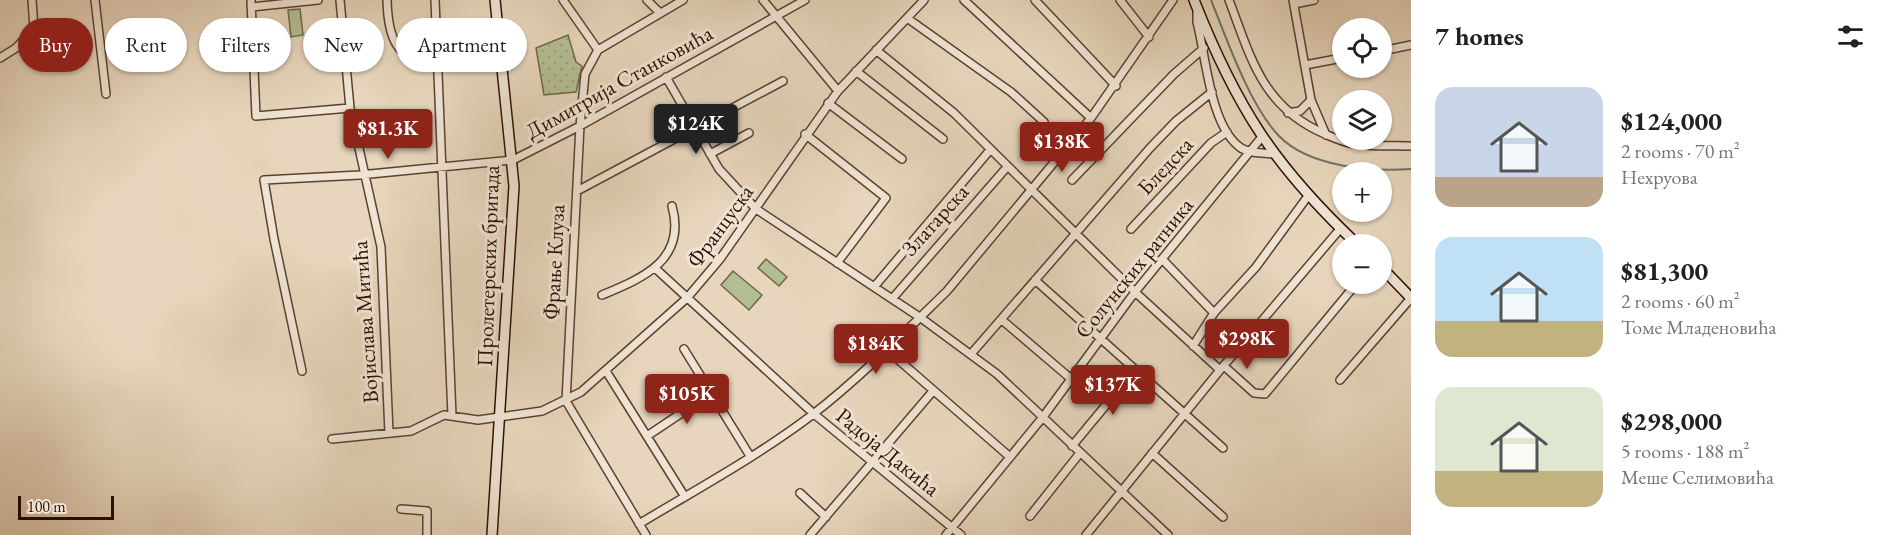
<!DOCTYPE html>
<html lang="en">
<head>
<meta charset="utf-8">
<style>
  :root { --surface:#fff; --page:#f6f6f6; --text:#202124; --muted:#757577; --accent:#8f2418 }
  body { margin:0; font-family:"EB Garamond",serif; background:var(--page); color:var(--text); height:100vh; display:flex; flex-direction:column; font-size:22px; white-space:nowrap }
  * { box-sizing:border-box; margin:0 }
  p { font-size:20px; color:var(--muted) }
  .icon { flex:none; width:33px; height:33px; fill:none; stroke:currentColor; stroke-width:2; stroke-linecap:round; stroke-linejoin:round }
  .map { position:relative; flex:1; overflow:hidden }
  .panel { display:flex; flex-direction:column; background:var(--surface); width:480px }
  .panel>* { flex:none }
  .banner { position:absolute; left:18px; top:18px; width:570px; height:54px; display:flex; gap:12px }
  .tools { position:absolute; left:1332px; top:18px; display:grid; gap:12px }
  .tools a { display:grid; place-items:center; width:60px; height:60px; border-radius:50%; background:var(--surface); box-shadow:0 2px 4px #0004; font-size:30px }
  .scale { position:absolute; left:18px; bottom:15px; width:96px; box-sizing:border-box; padding-left:6px; border:3px solid #2d0f00; border-top:0; font-size:16px; line-height:21px; white-space:nowrap; color:#2d0f00; -webkit-text-stroke:4px #efe4d4; paint-order:stroke }
  .price { position:absolute; translate:-50% -51px; padding:0 14px; border-radius:6px; background:var(--accent); color:#fff; font-size:20px; line-height:39px; filter:drop-shadow(0 2px 3px #0008) }
  .price::after { content:''; position:absolute; left:50%; top:36px; width:18px; height:14px; margin-left:-9px; background:inherit; clip-path:polygon(0 0,100% 0,50% 100%) }
  .price.selected { background:#222; color:#fff }
  ul { padding:0; list-style:none }
  li { display:flex; align-items:center; gap:18px; height:150px; padding:0 24px }
  li span { display:grid; place-items:center; flex:none; width:168px; height:120px; border-radius:18px; color:#555 }
  li>.icon { margin-inline-start:auto }
  span .icon { width:72px; height:72px; fill:#fffc; stroke-width:1 }
  li b { font-size:26px }
  h2 { display:flex; justify-content:space-between; align-items:center; height:72px; padding:0 24px; font-size:26px }
  .pill { padding:0 21px; border-radius:27px; background:var(--surface); box-shadow:0 2px 4px #0004; font-size:21px; line-height:54px }
  .pill.selected { background:var(--accent); color:#fff }
  main { display:flex; flex:1; min-height:0 }
  .map>svg:first-child { display:block }
  .grass { fill:url(#grass-dots); stroke:#70664a; stroke-width:1.5 }
  .green { fill:#b3be93; stroke:#70664a; stroke-width:1.5 }
  .lines { fill:none; stroke-linecap:round; stroke-linejoin:round }
  .stream { stroke:#6d7569; stroke-width:2 }
  .street-casing { stroke:#5c412f; stroke-width:10 }
  .secondary-casing { stroke:#2d0f00; stroke-width:12 }
  .street { stroke:#efe4d4; stroke-width:7 }
  .secondary { stroke:#efe4d4; stroke-width:9 }
  .labels { text-anchor:middle; dominant-baseline:central; stroke-width:6; stroke-linejoin:round; paint-order:stroke }
  .street-label { font-size:22px; fill:#2d0f00; stroke:#efe4d4 }
</style>
</head>
<body>
<main>
<div class="map">
<svg width="1411" height="535" viewBox="0 0 1411 535">
  <defs>
    <pattern id="grass-dots" width="8" height="8" patternUnits="userSpaceOnUse" patternTransform="scale(1.5)"><rect width="8" height="8" fill="#b3be93"/><path d="M2 2h.1M6 6h.1" fill="none" stroke="#9aa27d" stroke-width="1.8" stroke-linecap="round"/></pattern>
  </defs>
  <rect width="100%" height="100%" fill="#e7d6bd"/>
  <filter id="stains"><feTurbulence type="fractalNoise" baseFrequency=".00333" numOctaves="4"/><feColorMatrix values="0 0 0 0 .2 0 0 0 0 .09 0 0 0 0 .02 0 0 0 .5 -.17"/></filter>
  <radialGradient id="worn" r=".72"><stop offset=".6" stop-color="#630" stop-opacity="0"/><stop offset="1" stop-color="#630" stop-opacity=".3"/></radialGradient>
  <path class="grass" d="M568,35L576,62L582,66L576,92L544,95L536,48Z"/>
  <path class="green" d="M300,9L303,35L291,37L288,10Z
    M766,259L787,277L779,286L758,268Z
    M733,271L762,295L749,310L721,285Z"/>
  <g class="lines">
    <path class="stream" d="M1211,0C1227,40 1250,106 1279,136C1309,167 1371,172 1411,169"/>
    <g class="street-casing">
      <path id="street" d="M95,0L106,94
        M251,0L256,116L350,108
        M340,0L350,108L381,247L389,433
        M387,0C388,39 396,60 438,67
        M435,0L452,416
        M563,0L598,50
        M647,0L660,13
        M763,0L838,91
        M964,0L1091,118
        M1035,0L1116,86
        M1120,0L1149,37
        M1229,0C1251,58 1262,107 1325,134C1334,138 1345,143 1355,144C1373,147 1393,145 1411,146
        M1293,0L1311,100L1326,135
        M1294,4L1314,0
        M251,7L318,0
        M1197,11V22C1206,56 1210,127 1241,148C1250,154 1262,152 1273,154
        M907,18L1011,92L1044,122
        M876,50L954,113L1135,292L1220,370
        M1382,51L1411,45
        M0,58L16,48L34,29L32,0
        M1305,65L1342,58
        M856,71L943,139
        M666,77L719,169L756,209L921,318L997,374L1168,535
        M828,103L902,159
        M1288,113L1300,111L1311,100
        M805,134L886,198L837,263
        M710,154L749,133
        M1072,180L1174,74L1204,48
        M577,191L783,81
        M1131,229L1211,143L1227,132
        M1162,259L1214,313
        M656,269L814,414L961,535
        M1035,280L1223,448
        M874,287L990,150
        M602,295C643,278 687,260 672,206
        M892,299L1007,167
        M1002,320L1070,378
        M1193,346L1214,313L1256,267L1308,196
        M684,349L750,456
        M886,349L1010,457
        M971,354L1150,148L1176,121L1212,92
        M1224,366L1254,393L1265,394L1356,284
        M302,371L274,239L264,180L360,175L513,160L580,126L805,0
        M606,371L685,497
        M1340,380L1411,298
        M647,436L680,414L709,389
        M332,439L411,431L444,415L478,420L542,411L581,392L687,298L720,259L838,91L924,0
        M1072,446L1135,370
        M1152,453L1223,517
        M800,493L826,517
        M401,509L427,511V535
        M1030,516L1080,453
        M639,524C697,489 758,456 812,415C860,378 904,333 947,291L1091,118L1173,0
        M646,535L566,401L580,126L585,74L598,50L683,0
        M810,535L933,391
        M946,535L1043,417L1135,292L1261,138
        M1086,535L1220,370L1340,229"/>
    </g>
    <g class="secondary-casing">
      <path id="secondary" d="M1194,0C1236,106 1273,165 1357,244
        M1382,268L1411,298
        M492,535L514,186L495,0"/>
    </g>
    <use href="#street" class="street"/>
    <use href="#secondary" class="secondary"/>
  </g>
  <g class="labels">
    <g class="street-label">
      <text transform="translate(619 82) rotate(-29)">Димитрија Станковића</text>
      <text transform="translate(1165 166) rotate(-47)">Бледска</text>
      <text transform="translate(935 220) rotate(-48)">Златарска</text>
      <text transform="translate(720 226) rotate(-54)">Француска</text>
      <text transform="translate(554 262) rotate(-87)">Фрање Клуза</text>
      <text transform="translate(488 266) rotate(-88)">Пролетерских бригада</text>
      <text transform="translate(1134 268) rotate(-51)">Солунских ратника</text>
      <text transform="translate(365 322) rotate(-94)">Војислава Митића</text>
      <text transform="translate(888 452) rotate(39)">Радоја Дакића</text>
    </g>
  </g>
  <rect width="100%" height="100%" filter="url(#stains)"/>
  <rect width="100%" height="100%" fill="url(#worn)"/>
</svg>
<div class="tools">
<a><svg class="icon" aria-label="locate" viewBox="0 0 24 24"><circle cx="12" cy="12" r="6"/><path d="M12 2v4M12 18v4M2 12h4M18 12h4"/></svg></a>
<a><svg class="icon" aria-label="layers" viewBox="0 0 24 24"><path d="M12 4l9 5-9 5-9-5zM3 14l9 5 9-5"/></svg></a>
<a>+</a>
<a>−</a>
</div>
<div class="scale">100 m</div>
<b class="price selected" style="left:696px;top:155px">$124K</b>
<b class="price" style="left:388px;top:160px">$81.3K</b>
<b class="price" style="left:1062px;top:173px">$138K</b>
<b class="price" style="left:1247px;top:370px">$298K</b>
<b class="price" style="left:876px;top:375px">$184K</b>
<b class="price" style="left:1113px;top:416px">$137K</b>
<b class="price" style="left:687px;top:425px">$105K</b>
<div class="banner">
<a class="pill selected">Buy</a>
<a class="pill">Rent</a>
<a class="pill">Filters</a>
<a class="pill">New</a>
<a class="pill">Apartment</a>
</div>
</div>
<section class="panel">
<h2>7 homes<svg class="icon" aria-label="filters" viewBox="0 0 24 24"><path d="M4 7h16M4 17h16"/><circle cx="9" cy="7" r="2"/><circle cx="15" cy="17" r="2"/></svg></h2>
<ul>
<li><span style="background:linear-gradient(#c9d6e8 75%,#b9a48a 0)"><svg class="icon" aria-label="home" viewBox="0 0 24 24"><path d="M3 11l9-7 9 7M6 9v11h12V9"/></svg></span><div><b>$124,000</b><p>2 rooms · 70 m²</p><p>Нехруова</p></div></li>
<li><span style="background:linear-gradient(#bfe0f5 70%,#c2b280 0)"><svg class="icon" aria-label="home" viewBox="0 0 24 24"><path d="M3 11l9-7 9 7M6 9v11h12V9"/></svg></span><div><b>$81,300</b><p>2 rooms · 60 m²</p><p>Томе Младеновића</p></div></li>
<li><span style="background:linear-gradient(#dfe7d0 70%,#c2b280 0)"><svg class="icon" aria-label="home" viewBox="0 0 24 24"><path d="M3 11l9-7 9 7M6 9v11h12V9"/></svg></span><div><b>$298,000</b><p>5 rooms · 188 m²</p><p>Меше Селимовића</p></div></li>
</ul>
</section>
</main>
</body>
</html>
